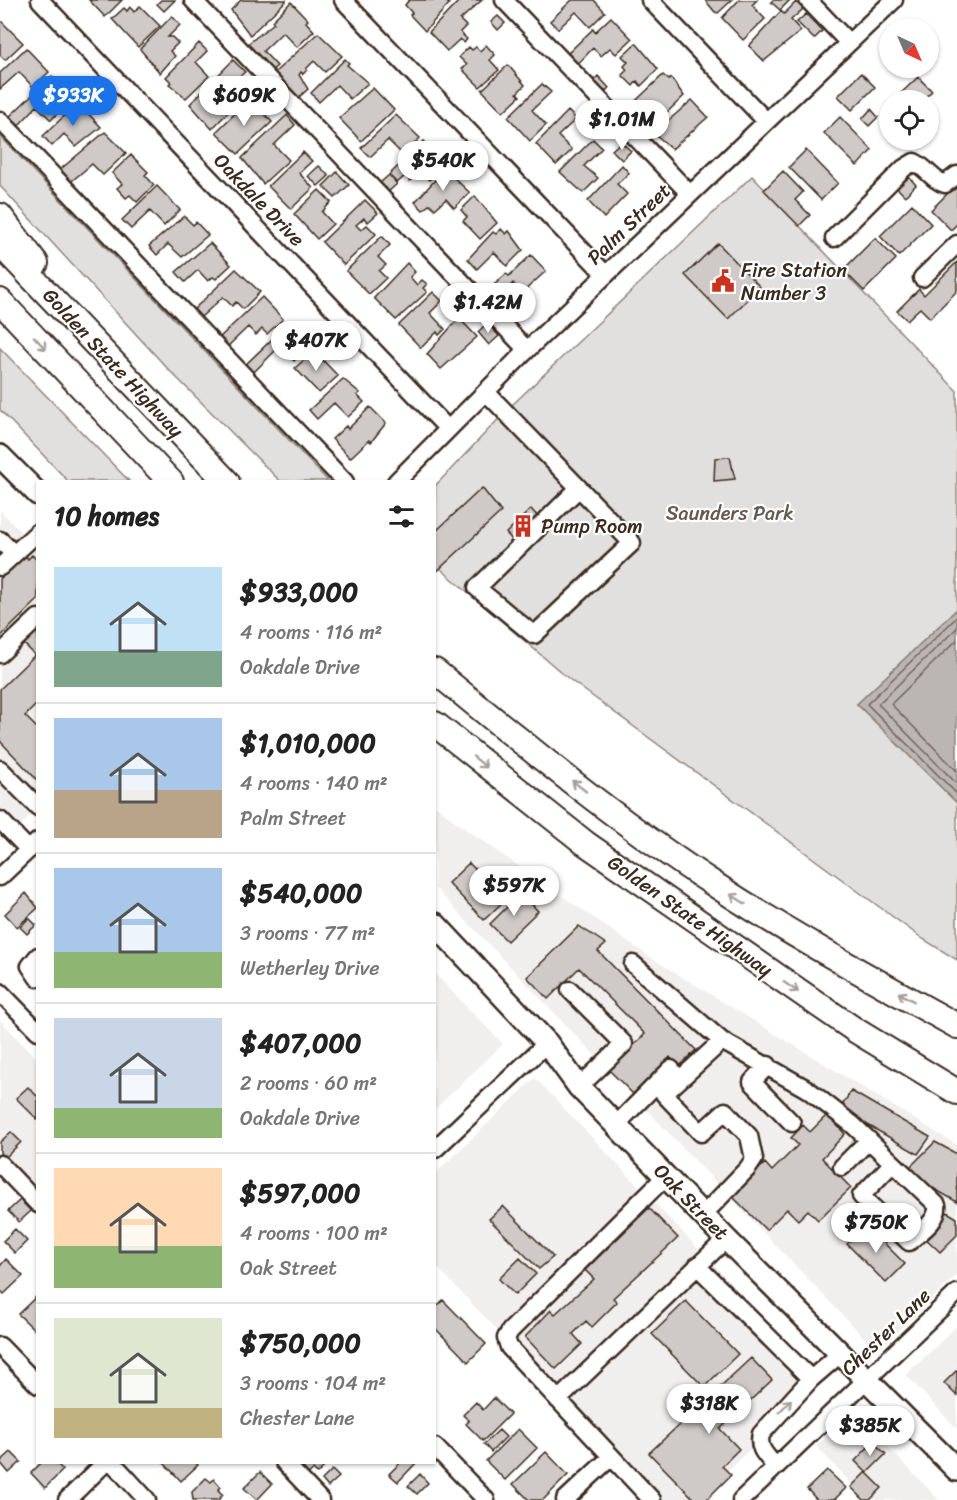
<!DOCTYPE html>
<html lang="en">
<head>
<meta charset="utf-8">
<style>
  :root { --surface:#fff; --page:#f2f2f2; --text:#222; --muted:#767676; --line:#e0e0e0; --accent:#1a73e8 }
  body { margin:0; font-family:Sriracha,sans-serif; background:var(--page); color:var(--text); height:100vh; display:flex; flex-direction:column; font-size:22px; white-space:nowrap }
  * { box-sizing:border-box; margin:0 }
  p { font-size:20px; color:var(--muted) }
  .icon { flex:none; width:33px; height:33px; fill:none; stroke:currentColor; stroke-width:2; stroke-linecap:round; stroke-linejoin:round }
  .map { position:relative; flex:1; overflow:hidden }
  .panel { position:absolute; left:36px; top:480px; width:400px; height:984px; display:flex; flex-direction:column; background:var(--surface); border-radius:0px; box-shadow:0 2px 4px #0004 }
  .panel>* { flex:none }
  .needle { width:39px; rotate:136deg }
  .buttons { position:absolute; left:879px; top:18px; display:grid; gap:12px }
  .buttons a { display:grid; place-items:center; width:60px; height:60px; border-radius:50%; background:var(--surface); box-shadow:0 2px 4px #0004; font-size:30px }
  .price { position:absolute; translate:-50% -51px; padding:0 14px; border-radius:21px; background:#fff; color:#222; font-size:20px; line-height:39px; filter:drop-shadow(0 2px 3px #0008) }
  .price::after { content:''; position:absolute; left:50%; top:36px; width:18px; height:14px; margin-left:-9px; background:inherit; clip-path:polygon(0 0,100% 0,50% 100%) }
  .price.active { background:var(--accent); color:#fff }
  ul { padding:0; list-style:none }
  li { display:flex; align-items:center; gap:18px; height:150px; padding:0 18px }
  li+li { border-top:2px solid var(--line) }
  li span { display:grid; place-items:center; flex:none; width:168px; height:120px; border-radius:0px; color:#555 }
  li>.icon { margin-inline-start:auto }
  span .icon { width:72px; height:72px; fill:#fffc; stroke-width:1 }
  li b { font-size:26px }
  h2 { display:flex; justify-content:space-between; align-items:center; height:72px; padding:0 18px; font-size:26px }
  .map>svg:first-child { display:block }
  .built { fill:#f1efee }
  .green { fill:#e2e0de; stroke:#8e857e; stroke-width:1.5 }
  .water { fill:#bcb6b3; stroke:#887e77; stroke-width:1.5 }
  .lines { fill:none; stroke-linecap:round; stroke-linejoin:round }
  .shore { stroke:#6f625a; stroke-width:1.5 }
  .building { fill:#cfcac7; stroke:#3b2a1e; stroke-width:1.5 }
  .minor-casing { stroke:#3b2a1e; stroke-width:21 }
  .major-casing { stroke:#3b2a1e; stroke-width:26 }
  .highway-casing { stroke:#3b2a1e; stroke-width:28 }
  .minor { stroke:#fff; stroke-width:16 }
  .major { stroke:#fff; stroke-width:21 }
  .highway { stroke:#fff; stroke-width:24 }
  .oneway { stroke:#a79f9a }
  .labels { text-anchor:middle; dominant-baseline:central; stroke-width:4.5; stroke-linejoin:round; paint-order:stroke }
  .street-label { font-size:20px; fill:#3b2a1e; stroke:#fff }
  .poi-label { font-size:20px; fill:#3b2a1e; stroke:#fff; text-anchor:start }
  .park-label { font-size:20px; fill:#65584e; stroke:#fff }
</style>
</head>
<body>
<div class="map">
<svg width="957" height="1500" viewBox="0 0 957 1500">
  <rect width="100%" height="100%" fill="#fff"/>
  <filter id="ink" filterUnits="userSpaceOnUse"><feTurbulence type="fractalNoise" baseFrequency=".0167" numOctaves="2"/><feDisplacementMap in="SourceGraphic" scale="12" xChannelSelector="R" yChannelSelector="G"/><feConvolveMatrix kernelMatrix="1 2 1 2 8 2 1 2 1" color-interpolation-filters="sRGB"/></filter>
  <g filter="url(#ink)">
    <path class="built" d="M0,510L37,549V809L17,829L0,812Z
      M435,805L461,826L653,959L957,1145V1275L882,1346H872L435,888Z
      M435,974L503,1044L435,1109Z
      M0,1020L37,1059V1194L0,1154Z
      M535,1078L823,1379L697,1500H660L435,1265V1174Z
      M957,1326V1429L906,1375Z
      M853,1411L939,1500H867L816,1446Z"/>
    <path class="green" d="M0,136L328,481H280L168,369L0,186Z
      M752,176L957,391V609L857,704L957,803V960L923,939L569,679L435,564V486L510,407Z
      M0,348L129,481H68L0,410Z"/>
    <path class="water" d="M957,609V803L857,704Z"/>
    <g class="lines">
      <path class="shore" d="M957,617L867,704L957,794
        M957,628L878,704L957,784
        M957,640L891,704L957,771"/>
    </g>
    <path class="building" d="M89,0H122L105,17Z
      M161,0H175L164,11L157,4Z
      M241,0H286V1L250,35L231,10Z
      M409,0H445L449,4L425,31L410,15L412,13L405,5Z
      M460,0H482L460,20L466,26L460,32L467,39L464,43L460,39L447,51L429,32Z
      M572,0H594L605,12L590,27L576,12L558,29L550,21Z
      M705,0H732L718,13L715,12Z
      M739,0H757L752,5L765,19L743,40L722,18Z
      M773,0H790L780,10L771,2Z
      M291,2L308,20L306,22L314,31L297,47L283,32L263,51L277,66L269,73L244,47L274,23L272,21Z
      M796,2L803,9L791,20L801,31L764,61L749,46L781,11L784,14Z
      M140,6L160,26L138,47L112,19L124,8L127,11L130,7L134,12Z
      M806,14L822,31L814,39L797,22Z
      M172,16L180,25L168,37H172L178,43L170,51L175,56L160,73L140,49Z
      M498,16L505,23L498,30L491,22Z
      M611,17L632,39L616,54L610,48L601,56L593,48L574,68L564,57L593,29L595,32Z
      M0,20L23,43L5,60L0,55Z
      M318,33L342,56L325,72L314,61L306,69L307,70L303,74L301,72L299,75L308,89L298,98L273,74Z
      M199,43L207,51L196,62L209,76L186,98L169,84L171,82L166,77Z
      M636,43L658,69L641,86L637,81L633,86L622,75L627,70L624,66L628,62L622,56Z
      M486,45L495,55L490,60L499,70L480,87L462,69L467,65L459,57L469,47L472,50L476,47L480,51Z
      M26,48L49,72L33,87L19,72L0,89V73Z
      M345,59L349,63L347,65L368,83L350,99L337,85L319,102L311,93Z
      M233,60L245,72L227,86L232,91L226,96L233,104L227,109L229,111L212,129L190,104Z
      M508,65L525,85L517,93L520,96L503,112L482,90Z
      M861,73L875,87L852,110L838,96Z
      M663,75L669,80L671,78L684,96L658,121L647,105L637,114L640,117L632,125L622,114Z
      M52,76L73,98L51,120L37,106L17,127L8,118Z
      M598,76L609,88L604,92L593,81Z
      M918,77L932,91L922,100H898L896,98Z
      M542,84L551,92L532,110L546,125L530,141L508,117Z
      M373,88L394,110L361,141L339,118Z
      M250,99L272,122L238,154L216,132Z
      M692,100L708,117L672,149L654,133Z
      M78,103L101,127L76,147L64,134L52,146L43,136Z
      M871,109L878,117L869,126L862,119Z
      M568,111L576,119L558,136L572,150L556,165L536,144Z
      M287,115L295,125L274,145L289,160L263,184L242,158Z
      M396,115L420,138L403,155L388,140L370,157L361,148Z
      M596,116L605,125L595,135L586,126Z
      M840,117L872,150L857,166L824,133Z
      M105,132L126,153L103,175L92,164L67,185L56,173Z
      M593,139L602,148L584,166L598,178L583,193L560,172Z
      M424,141L437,159L440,157L446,164L429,180L420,171L410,181L405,176L397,183L389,175Z
      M621,142L631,151L622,160L612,150Z
      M806,150L838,183L821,200L789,167Z
      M303,152L312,161L299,173L313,188L291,209L268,186Z
      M131,155L148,172L145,175L154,185L137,202L130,195L126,198L117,188L122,184L112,173Z
      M622,165L629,173L617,184L627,194L604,218L588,201Z
      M319,166L329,176L318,186L308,176Z
      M445,169L470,193L454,208L446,199L435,209L430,204L423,210L415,202Z
      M783,171L803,192L795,200L810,215L799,226L764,190Z
      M337,172L349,185L335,198L323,186Z
      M389,175L397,184L388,192L380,183Z
      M909,177L916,185L905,196L897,188Z
      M957,184V224L951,230L931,210Z
      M157,186L180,210L164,226L150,211L131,229L122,220Z
      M319,190L331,202L322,212L333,224L317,239L294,214Z
      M475,196L497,223L480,239L463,221L467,217L461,210Z
      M365,200L378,213L368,222L364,218L356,225L361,230L367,225L376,234L344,265L322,242Z
      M912,204L931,224L899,256L880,236Z
      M184,216L193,225L196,222L208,235L182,257L168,244L157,255L149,246Z
      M501,229L506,234L509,231L523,250L507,266L494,252L477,269L468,259L493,232L496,234Z
      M382,236L390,245L378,257L386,265L379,271L386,278L369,294L346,271Z
      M875,238L896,259L864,291L843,270Z
      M210,243L231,265L216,279L213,277L208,281L198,270L185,282L176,272Z
      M718,243L760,287L728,319L685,275Z
      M531,255L546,271L522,293L513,283L502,294L494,285L506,274L509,276Z
      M957,262V291L930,318L920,308L907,320L897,311L919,289L924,295Z
      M407,263L415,272L410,277L417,285L422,280L427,284L423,288L427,292L396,320L374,298Z
      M236,269L260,292L243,309L236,302L232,306L223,297L201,317L194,309Z
      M433,292L442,301L430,313L445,329L439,335L437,332L421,348L399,325Z
      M262,297L283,319L267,334L262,329L256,335L248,327L226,348L218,339Z
      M459,318L477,337L441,369L427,354Z
      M487,323L499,336L489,345L478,332Z
      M287,325L299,338L302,335L306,344L308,341L311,344L294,361L280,346L252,374L244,366Z
      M314,351L338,376L319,393L295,368Z
      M343,379L360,393L357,395L364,402L348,417L334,403L317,419L309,410Z
      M370,407L386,423L371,442L369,440L350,458L332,439L346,426L348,429Z
      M730,457L735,479L714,481L715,458Z
      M482,488L501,512L435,573V532Z
      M531,509L539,518L514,542L506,533Z
      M25,555L28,559L32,555L38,561V600L0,637V579Z
      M38,621V703L25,716L38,729V781L0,741V689L35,655L19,639Z
      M469,863L505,900L484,920L448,883Z
      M26,893L38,908L17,927L5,914Z
      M521,893L538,911L507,941L490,924Z
      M29,918L36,925L27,934L20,927Z
      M579,926L606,944L598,951L696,1050L679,1067L670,1057L633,1094L609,1070L645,1034L579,968L548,999L527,977Z
      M28,1087L38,1097V1120L16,1098Z
      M851,1091L930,1137L918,1154L840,1109Z
      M827,1115L845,1134L822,1158L851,1188L818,1220L808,1210L798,1220L787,1209L766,1230L732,1196L765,1163L772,1171L798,1145L791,1138L803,1125L810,1132Z
      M11,1132L21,1142L5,1158L0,1153V1142Z
      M935,1142L957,1154V1202L905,1172Z
      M20,1200L31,1211L19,1222L8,1211Z
      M503,1206L553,1257L539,1269L489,1219Z
      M649,1208L678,1238L613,1298L617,1302L592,1327L586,1321L573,1334L582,1344L556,1369L525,1337L551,1310L555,1314L594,1279L585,1270Z
      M947,1212L957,1218V1235L940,1252L923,1236Z
      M866,1225L905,1264L886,1283L847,1244Z
      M15,1229L27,1241L15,1253L3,1241Z
      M520,1258L536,1274L515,1295L499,1279Z
      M6,1259L23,1276L4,1294L0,1290V1266Z
      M38,1295V1333L18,1314Z
      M443,1300L486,1344L468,1362L435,1328V1308Z
      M686,1301L738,1354L704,1387L652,1334Z
      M751,1358L772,1380L720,1429L739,1449L722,1466L731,1475L706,1500H695L649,1453Z
      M957,1370V1396L944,1383Z
      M494,1398L510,1414L483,1441L466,1424L469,1421L463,1415L476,1402L483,1410Z
      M518,1429L537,1448L505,1480L486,1461Z
      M499,1430L506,1437L491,1452L484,1444Z
      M873,1442L886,1454L867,1473L855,1461Z
      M11,1452L21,1462L9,1473L0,1462Z
      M546,1452L568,1475L543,1500H529L513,1484Z
      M42,1462H55L63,1470L45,1488L31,1473Z
      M163,1462H195L198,1465L181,1481Z
      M299,1462H329L317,1474L313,1470L307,1475L297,1465Z
      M401,1462H417L398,1482L389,1474Z
      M332,1470L339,1477L328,1487L322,1480Z
      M827,1470L846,1488L834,1500H817L807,1489Z
      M260,1472L272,1484L257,1500L244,1488Z
      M866,1472L882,1488L870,1500H864L851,1487Z
      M420,1474L428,1483L417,1494L408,1486Z
      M206,1478L211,1482L214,1479L221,1487L218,1490L223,1495L218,1500H193L192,1492Z"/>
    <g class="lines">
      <g class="minor-casing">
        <path id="minor" d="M40,0L448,429
          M193,0L527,350
          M343,0L606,275
          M504,0L690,194
          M650,0L766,121
          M808,0L849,43
          M0,120L345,482
          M834,238L904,168L914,162C926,167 933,181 945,184L957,175
          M922,278L957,244
          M486,392L579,488
          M396,482L527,350L894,0
          M579,488L632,543L534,635L477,588Z
          M0,540L14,554
          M0,567L38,532
          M0,654L38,618
          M0,769L38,807
          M0,820L29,850
          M0,877L38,841
          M38,956L30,966L38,978
          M633,964L722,1041
          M570,990L624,1044L579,1087
          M0,992L38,1031
          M768,1065L752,1082L792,1123
          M616,1125L671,1069L679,1079
          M435,1149L547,1043
          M0,1164L38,1204
          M842,1167L869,1140
          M703,1215L748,1168L754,1159L749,1136L725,1111L701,1133L664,1094L722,1041L807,1089L853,1125L937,1205C939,1221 920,1232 909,1242L861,1196L892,1164
          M697,1266L811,1379
          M0,1346L38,1385
          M558,1400L726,1239
          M435,1447L486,1500
          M112,1462L147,1500
          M284,1462L320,1500
          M776,1467C767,1456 757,1449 761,1434L811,1379L840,1354
          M67,1500L106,1462
          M565,1500L611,1457
          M652,1500L509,1347L506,1338L510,1331L666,1176
          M741,1500L957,1293"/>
      </g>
      <g class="major-casing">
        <path id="major" d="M0,456L38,494
          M435,924L547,1043L579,1087L726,1239L957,1470"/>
      </g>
      <g class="highway-casing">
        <path id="highway" d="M0,216L36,263
          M0,244L227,482
          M0,301L171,482
          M435,671C526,746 618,822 717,886C795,937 876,981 957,1026
          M435,724L585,843L855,1030L957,1092"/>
      </g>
      <use href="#minor" class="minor"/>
      <use href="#major" class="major"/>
      <use href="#highway" class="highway"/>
    </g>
    <defs><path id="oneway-shaft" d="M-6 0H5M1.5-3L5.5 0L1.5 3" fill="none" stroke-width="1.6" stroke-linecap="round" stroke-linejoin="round" transform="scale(1.5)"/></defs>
    <g class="oneway">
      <use href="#oneway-shaft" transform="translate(40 343) rotate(47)"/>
      <use href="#oneway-shaft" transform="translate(480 762) rotate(39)"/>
      <use href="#oneway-shaft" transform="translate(579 786) rotate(-142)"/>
      <use href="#oneway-shaft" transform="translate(738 899) rotate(-148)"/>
      <use href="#oneway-shaft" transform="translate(791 987) rotate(34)"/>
      <use href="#oneway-shaft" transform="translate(906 997) rotate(-151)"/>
      <use href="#oneway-shaft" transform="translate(785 1406) rotate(-46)"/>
    </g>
  </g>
  <defs>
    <g id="civic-bare" transform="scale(1.8)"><path d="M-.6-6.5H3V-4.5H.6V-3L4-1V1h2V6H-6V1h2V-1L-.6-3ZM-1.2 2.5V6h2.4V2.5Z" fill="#c8321e" stroke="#fff" stroke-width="2.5" paint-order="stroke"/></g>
    <g id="building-bare" transform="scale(1.8)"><path d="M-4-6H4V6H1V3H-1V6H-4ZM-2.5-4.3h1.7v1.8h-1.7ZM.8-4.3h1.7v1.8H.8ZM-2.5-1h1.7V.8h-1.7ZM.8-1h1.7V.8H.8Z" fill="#c8321e" stroke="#fff" stroke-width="2.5" paint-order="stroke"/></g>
  </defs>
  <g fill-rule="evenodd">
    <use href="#civic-bare" x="723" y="281"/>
    <use href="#building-bare" x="523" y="526"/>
  </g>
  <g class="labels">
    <g class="street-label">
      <text transform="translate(259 200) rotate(46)">Oakdale Drive</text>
      <text transform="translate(629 224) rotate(-44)">Palm Street</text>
      <text transform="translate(113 363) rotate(47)">Golden State Highway</text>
      <text transform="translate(690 916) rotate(35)">Golden State Highway</text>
      <text transform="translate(691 1202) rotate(46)">Oak Street</text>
      <text transform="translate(886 1332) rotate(-44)">Chester Lane</text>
    </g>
    <g class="poi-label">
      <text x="741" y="270">Fire Station<tspan x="741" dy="23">Number 3</tspan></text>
      <text x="541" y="526">Pump Room</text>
    </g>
    <g class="park-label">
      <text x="730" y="513">Saunders Park</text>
    </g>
  </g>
</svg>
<div class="buttons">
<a><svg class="needle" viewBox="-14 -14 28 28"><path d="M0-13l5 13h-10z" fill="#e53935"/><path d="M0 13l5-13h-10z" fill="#767676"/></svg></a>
<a><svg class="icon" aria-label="locate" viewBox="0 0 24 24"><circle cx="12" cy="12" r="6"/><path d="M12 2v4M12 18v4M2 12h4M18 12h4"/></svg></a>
</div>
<b class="price active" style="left:73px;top:127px">$933K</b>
<b class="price" style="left:244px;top:127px">$609K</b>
<b class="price" style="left:622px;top:151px">$1.01M</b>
<b class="price" style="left:443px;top:192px">$540K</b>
<b class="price" style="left:488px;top:334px">$1.42M</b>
<b class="price" style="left:316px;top:372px">$407K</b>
<b class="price" style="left:514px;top:917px">$597K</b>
<b class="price" style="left:876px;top:1254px">$750K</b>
<b class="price" style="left:709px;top:1435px">$318K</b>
<b class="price" style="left:870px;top:1457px">$385K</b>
<section class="panel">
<h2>10 homes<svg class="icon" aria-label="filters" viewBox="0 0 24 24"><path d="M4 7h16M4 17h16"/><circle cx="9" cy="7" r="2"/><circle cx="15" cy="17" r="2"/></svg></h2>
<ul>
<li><span style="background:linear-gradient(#bfe0f5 70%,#7fa58c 0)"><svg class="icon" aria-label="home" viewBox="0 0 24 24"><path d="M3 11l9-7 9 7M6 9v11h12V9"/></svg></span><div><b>$933,000</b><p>4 rooms · 116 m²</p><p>Oakdale Drive</p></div></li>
<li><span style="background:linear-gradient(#a9c7e8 60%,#b9a48a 0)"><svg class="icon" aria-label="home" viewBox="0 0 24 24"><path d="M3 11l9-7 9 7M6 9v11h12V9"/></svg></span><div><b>$1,010,000</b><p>4 rooms · 140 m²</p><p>Palm Street</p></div></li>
<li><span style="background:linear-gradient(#a9c7e8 70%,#8fb573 0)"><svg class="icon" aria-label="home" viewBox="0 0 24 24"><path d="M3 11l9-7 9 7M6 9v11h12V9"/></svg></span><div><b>$540,000</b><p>3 rooms · 77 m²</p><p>Wetherley Drive</p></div></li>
<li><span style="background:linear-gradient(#c9d6e8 75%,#8fb573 0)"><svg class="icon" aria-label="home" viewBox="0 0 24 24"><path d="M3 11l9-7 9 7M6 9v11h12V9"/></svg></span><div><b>$407,000</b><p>2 rooms · 60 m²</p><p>Oakdale Drive</p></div></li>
<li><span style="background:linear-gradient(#ffd9b3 65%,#8fb573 0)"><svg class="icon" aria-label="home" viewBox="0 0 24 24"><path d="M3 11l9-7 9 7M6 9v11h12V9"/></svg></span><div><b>$597,000</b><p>4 rooms · 100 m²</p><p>Oak Street</p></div></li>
<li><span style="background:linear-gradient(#dfe7d0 75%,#c2b280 0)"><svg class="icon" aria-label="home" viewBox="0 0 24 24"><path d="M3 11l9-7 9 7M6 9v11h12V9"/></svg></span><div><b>$750,000</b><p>3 rooms · 104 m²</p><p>Chester Lane</p></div></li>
</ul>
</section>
</div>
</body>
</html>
